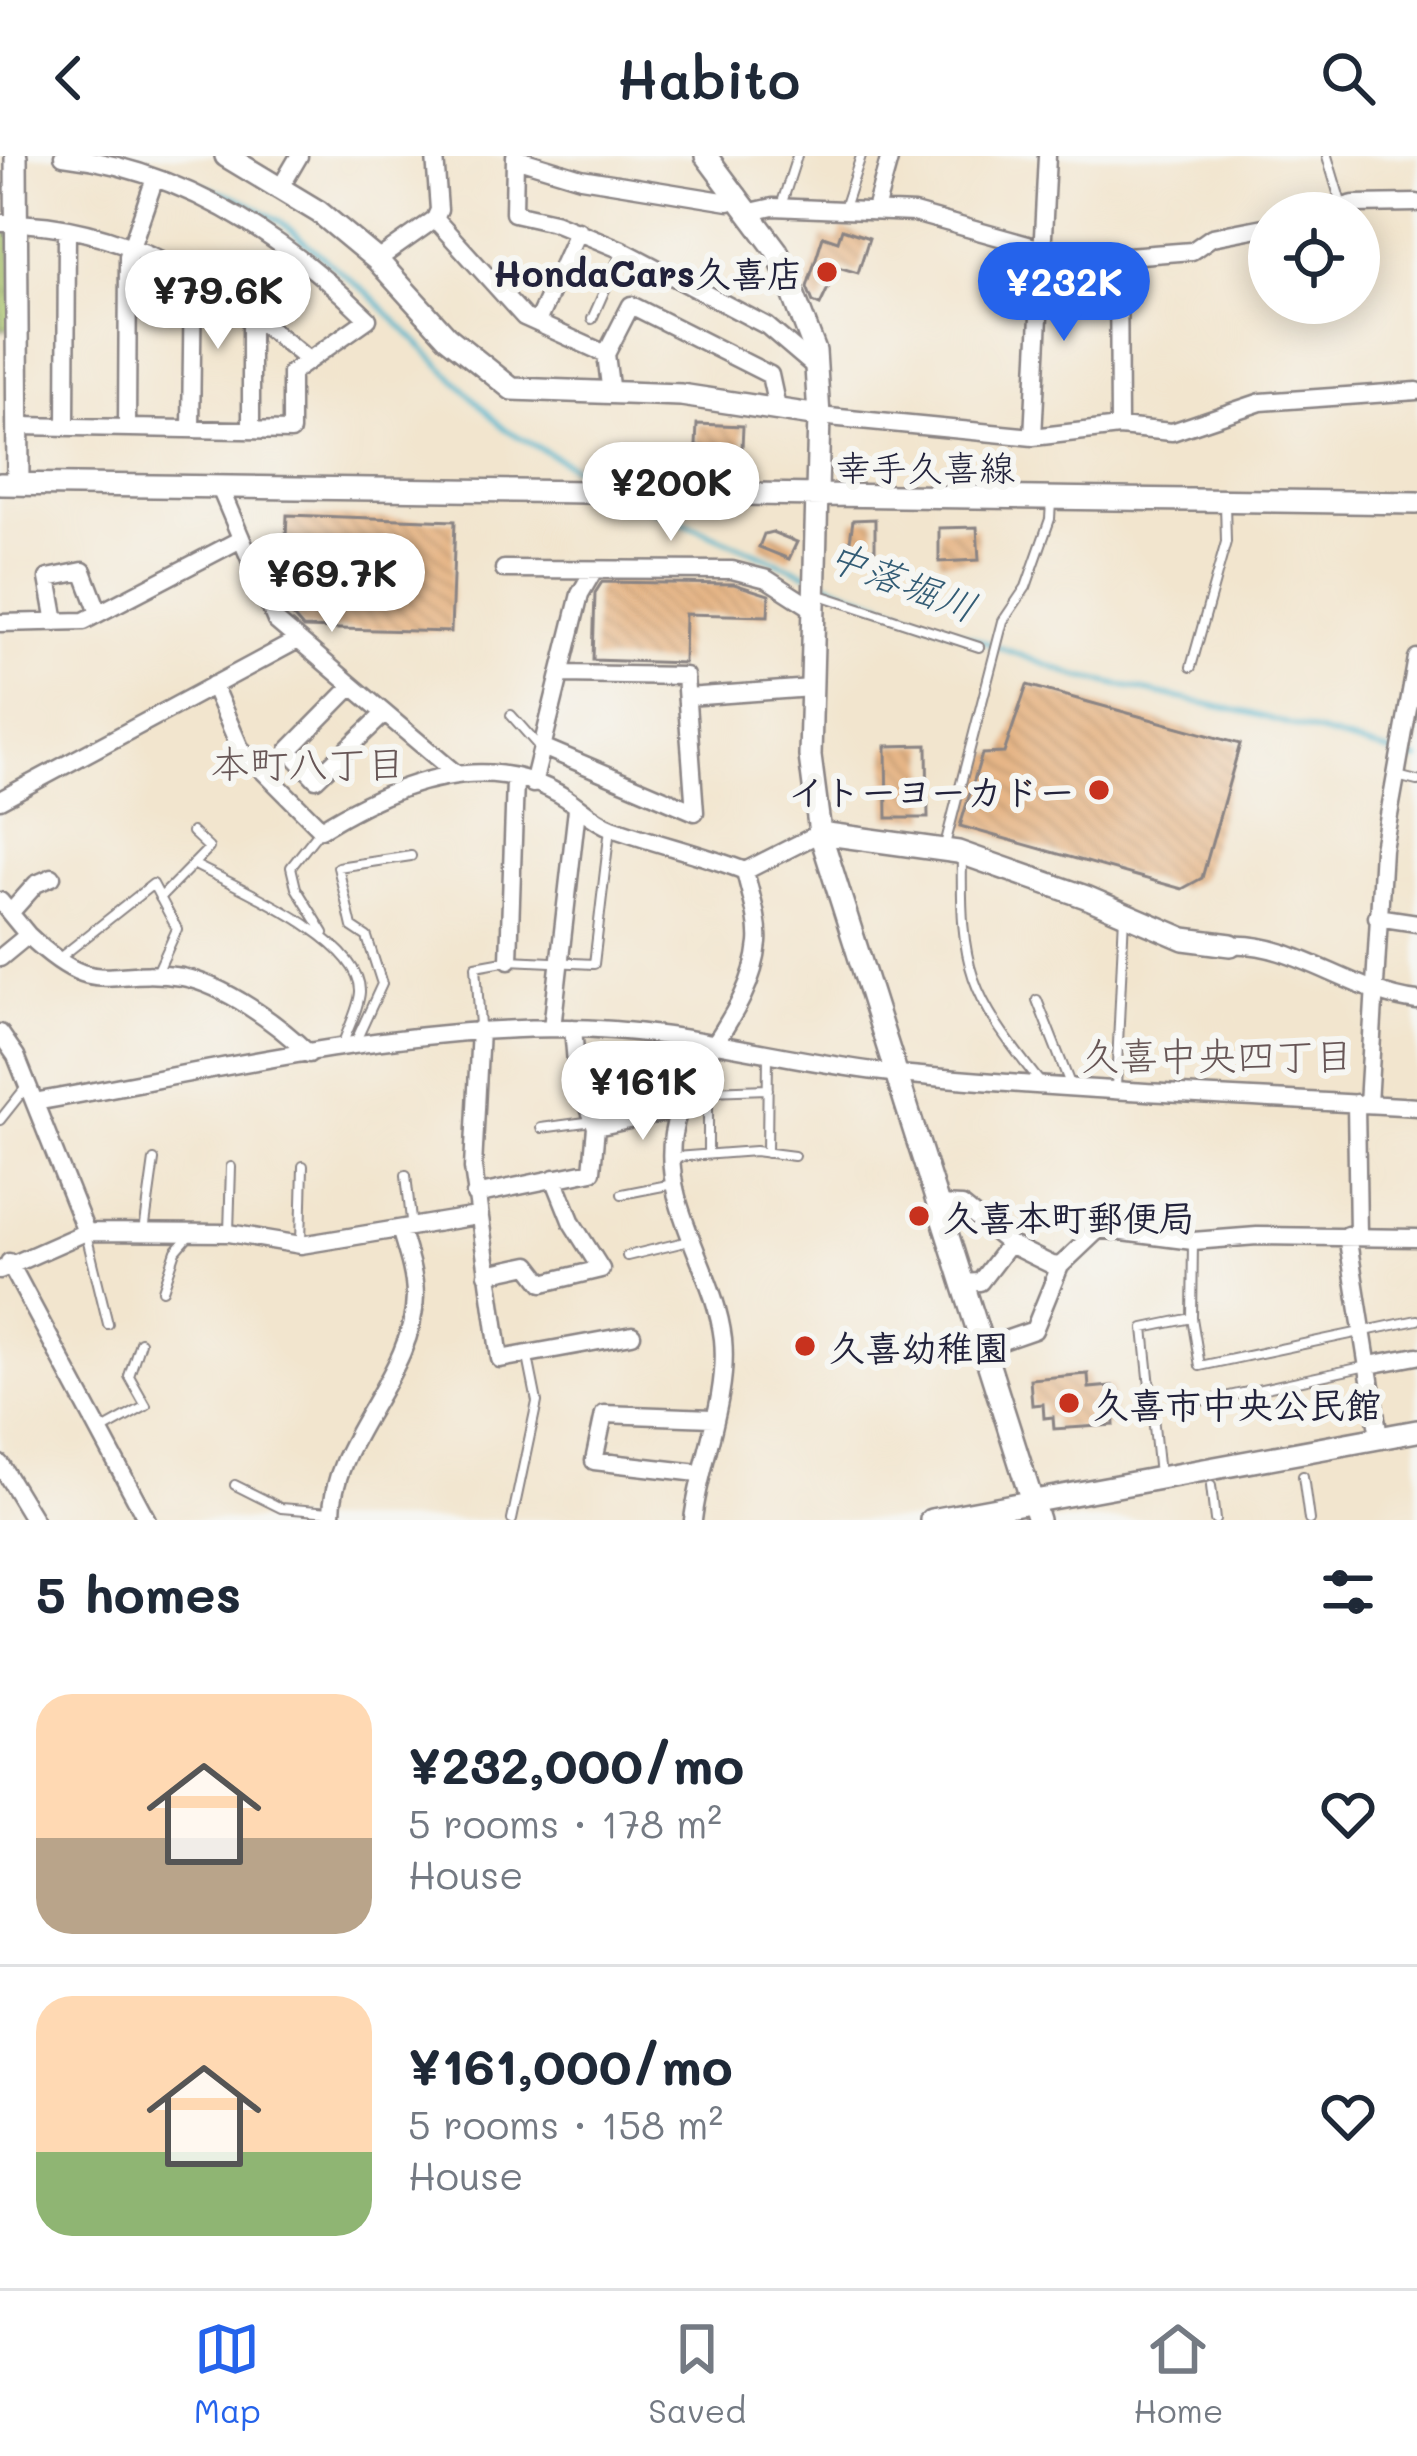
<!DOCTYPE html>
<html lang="en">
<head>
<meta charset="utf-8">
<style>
  :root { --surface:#fff; --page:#f6f6f7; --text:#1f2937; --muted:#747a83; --line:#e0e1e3; --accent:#2563eb }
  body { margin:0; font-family:Mali,"Klee One",sans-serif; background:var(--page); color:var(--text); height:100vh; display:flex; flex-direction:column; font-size:45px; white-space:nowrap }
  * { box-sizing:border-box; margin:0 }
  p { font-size:39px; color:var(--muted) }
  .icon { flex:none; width:66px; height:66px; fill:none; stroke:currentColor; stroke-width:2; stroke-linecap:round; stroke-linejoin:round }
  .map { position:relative; height:1364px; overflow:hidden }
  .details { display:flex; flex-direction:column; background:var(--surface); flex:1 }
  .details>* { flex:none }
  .controls { position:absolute; left:1248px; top:36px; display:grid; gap:24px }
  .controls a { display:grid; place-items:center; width:132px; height:132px; border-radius:50%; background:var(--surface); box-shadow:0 6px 30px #0003; font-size:60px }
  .price { position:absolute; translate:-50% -102px; padding:0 27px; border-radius:42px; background:#fff; color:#222; font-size:39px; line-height:78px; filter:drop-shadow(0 3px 6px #0008) }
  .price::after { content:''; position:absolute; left:50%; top:72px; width:36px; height:27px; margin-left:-18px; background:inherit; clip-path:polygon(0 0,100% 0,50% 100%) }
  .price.active { background:var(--accent); color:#fff }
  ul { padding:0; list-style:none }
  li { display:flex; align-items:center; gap:36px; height:300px; padding:0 36px }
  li+li { border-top:3px solid var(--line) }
  li span { display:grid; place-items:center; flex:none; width:336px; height:240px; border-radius:36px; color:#555 }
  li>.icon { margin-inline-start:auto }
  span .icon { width:144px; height:144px; fill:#fffc; stroke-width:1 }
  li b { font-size:51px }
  h2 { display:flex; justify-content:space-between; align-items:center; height:144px; padding:0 36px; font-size:51px }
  header { display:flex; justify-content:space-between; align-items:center; height:156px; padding:0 36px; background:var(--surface); font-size:54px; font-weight:600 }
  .tabs { display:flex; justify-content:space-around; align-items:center; height:168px; border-top:3px solid var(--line); background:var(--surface); font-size:33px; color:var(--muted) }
  .tabs a { display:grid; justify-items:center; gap:6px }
  .tabs .active { color:var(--accent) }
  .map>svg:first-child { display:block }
  .grass { fill:url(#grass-tufts); stroke:#647252; stroke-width:3 }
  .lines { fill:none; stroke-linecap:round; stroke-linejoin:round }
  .stream { stroke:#4db4cc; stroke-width:4.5 }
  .building { fill:url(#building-back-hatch) }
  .lane-casing { stroke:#8a8484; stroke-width:12 }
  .street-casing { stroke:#8a8484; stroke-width:21 }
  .secondary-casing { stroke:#8a8484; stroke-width:26 }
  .lane { stroke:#fff; stroke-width:8 }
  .street { stroke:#fff; stroke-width:16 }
  .secondary { stroke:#fff; stroke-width:21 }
  .poi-dot { fill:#c8321e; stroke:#f6f6f2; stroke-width:4.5 }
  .labels { text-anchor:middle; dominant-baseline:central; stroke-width:12; stroke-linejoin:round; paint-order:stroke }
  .poi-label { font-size:36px; font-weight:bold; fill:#22223b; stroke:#f6f6f2; text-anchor:start }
  .street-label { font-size:36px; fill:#22223b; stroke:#f6f6f2 }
  .water-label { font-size:39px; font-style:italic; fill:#335c75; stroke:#f6f6f2 }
  .neighbourhood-label { font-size:39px; fill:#675656; stroke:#f6f6f2 }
</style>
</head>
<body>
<header><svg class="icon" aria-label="back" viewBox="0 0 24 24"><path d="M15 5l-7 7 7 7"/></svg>Habito<svg class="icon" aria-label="search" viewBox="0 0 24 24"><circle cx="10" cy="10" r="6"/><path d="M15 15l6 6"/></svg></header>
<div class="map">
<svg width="1417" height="1364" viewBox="0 0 1417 1364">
  <defs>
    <pattern id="grass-tufts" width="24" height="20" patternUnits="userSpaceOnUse" patternTransform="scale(3)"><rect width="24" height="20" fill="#a7c269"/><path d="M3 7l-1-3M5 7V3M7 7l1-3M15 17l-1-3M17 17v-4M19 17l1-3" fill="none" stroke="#8fa65c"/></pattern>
    <pattern id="building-back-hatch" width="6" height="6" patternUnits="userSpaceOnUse" patternTransform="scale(3)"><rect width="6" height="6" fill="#e6b687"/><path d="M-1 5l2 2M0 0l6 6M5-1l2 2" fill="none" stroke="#c59c75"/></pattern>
  </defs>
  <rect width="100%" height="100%" fill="#f6f6f2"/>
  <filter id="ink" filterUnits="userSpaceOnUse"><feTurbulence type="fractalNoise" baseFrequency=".00833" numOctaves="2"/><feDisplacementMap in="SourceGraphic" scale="24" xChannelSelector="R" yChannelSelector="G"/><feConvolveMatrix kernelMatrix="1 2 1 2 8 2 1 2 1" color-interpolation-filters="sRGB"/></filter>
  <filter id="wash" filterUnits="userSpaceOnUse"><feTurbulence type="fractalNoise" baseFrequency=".004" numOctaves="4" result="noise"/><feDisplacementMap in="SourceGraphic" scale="48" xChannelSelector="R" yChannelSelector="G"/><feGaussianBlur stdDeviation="2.7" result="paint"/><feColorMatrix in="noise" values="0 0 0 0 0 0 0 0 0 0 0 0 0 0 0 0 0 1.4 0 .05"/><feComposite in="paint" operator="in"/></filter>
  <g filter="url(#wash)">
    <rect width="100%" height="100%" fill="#f2e5ce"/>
    <path class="grass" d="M11,71L14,171L0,174V72Z"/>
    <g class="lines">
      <path class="stream" d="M120,0L243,44L280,65L375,144L502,271L599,326
        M630,344L807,418
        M823,425L1076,520L1249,557L1417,604"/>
    </g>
    <g id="blocks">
      <path class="building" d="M842,73L869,82L858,117L838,111L820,149L813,146L807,131L823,80L838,85Z
        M697,268L743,270L742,292L696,290Z
        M287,359L455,365L451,476L303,472L283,449Z
        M875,363V393L849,392L853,364Z
        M977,371L979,404L939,406V372Z
        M772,376L797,386L789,403L759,391L764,378Z
        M602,426L734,428L769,439L768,460L685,458L684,507L593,504L595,437Z
        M1027,529L1240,588L1202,722L1182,733L960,670L982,598L1004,597Z
        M927,589L928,662H887L886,590Z
        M1088,1218L1089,1232L1112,1230L1114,1269L1054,1273L1053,1261L1044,1262L1043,1248L1032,1249L1030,1223Z"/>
    </g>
  </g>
  <g filter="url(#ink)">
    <use href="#blocks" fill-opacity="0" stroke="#8a8484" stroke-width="3"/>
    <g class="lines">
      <g class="lane-casing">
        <path id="lane" d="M1327,0L1342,50
          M781,50L797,0
          M844,52L861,0
          M592,163L622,95
          M820,439L979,491
          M1191,511L1226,386L1225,347
          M511,559L542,594
          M1397,620L1417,625
          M321,673L291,711L296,732L324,777
          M945,689L1003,465L1026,431L1050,363L1051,345
          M962,699C960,813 969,837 1039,925
          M193,708C234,730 362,783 360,836C359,853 347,874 342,890
          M160,742L209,692L192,676
          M57,804L153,728L177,773L156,819
          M1037,844L1070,928
          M480,870L476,810L509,804L594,808L610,672
          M354,889L382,828L367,781L352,771L338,711L411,700
          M580,923H689
          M1116,931L1124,759
          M0,964L27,930
          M541,972L593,965
          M767,997L768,896
          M708,998V935L768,933
          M675,1001L755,995L794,1000
          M406,1019L412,1073
          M622,1038L673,1028
          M144,1076L154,1004
          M229,1076L231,1011
          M86,1078L108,1168
          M301,1086L303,1010
          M627,1100L689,1085
          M163,1134L176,1095L188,1081
          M1192,1162L1200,1210L1417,1164
          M1206,1245L1367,1210
          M101,1275L146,1250L129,1220L140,1186
          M1159,1319L1144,1172L1192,1162L1193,1086
          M1303,1320L1309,1364
          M235,1329L281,1352L330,1356
          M1211,1330L1215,1364
          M512,1364L537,1246L528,1201"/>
      </g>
      <g class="street-casing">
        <path id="street" d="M435,0L439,54L435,63L524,161L606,198
          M515,0L514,57L554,66L622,94L767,170L814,210
          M515,2L581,22L729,46L738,39
          M282,29L299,0
          M875,54L890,0
          M751,56L773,51L914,57L1042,93L1127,100L1192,95L1212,81L1269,70
          M1319,57L1354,48L1417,47
          M0,67C121,64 220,130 308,204
          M1118,100L1119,271
          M377,104L435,63
          M251,157V274
          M537,166L578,74
          M611,238L606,198L631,149L770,219L778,256
          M819,260L1033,281L1119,271L1172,276L1261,246L1417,235
          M19,270L291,275V217L368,163C284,80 183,14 63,0
          M66,271L67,73
          M127,272L128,100L155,22
          M191,273L193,118
          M1033,281L1047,0
          M220,332L276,465L455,617
          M504,413L732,414L767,423L812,452
          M56,466L48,422L83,415L99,457
          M0,467L84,465L241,383
          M213,529L240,592L321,673C393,628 486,591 566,642C581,652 594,665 612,672C656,688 702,698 745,715L820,677
          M352,530L289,594L316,623L384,558
          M687,541L811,532
          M545,592L695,656L685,520L562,518
          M533,628L580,438L594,414
          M0,644L298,484
          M0,745L28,779L0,802
          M10,757L36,728L52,721
          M1377,761L1417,767
          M28,779C99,846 104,809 182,821C225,829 278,868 309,898
          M1231,789C1290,784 1354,838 1417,845
          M509,804L515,624
          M552,872L577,653
          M480,873L473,1012L500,1203L632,1179
          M0,877L16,900L86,1076
          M35,946C210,915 388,872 566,872C679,872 788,907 899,918C1071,934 1245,941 1417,951
          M1356,947L1358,1079
          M1368,948L1383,693L1417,502
          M596,971L680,953
          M475,1039L592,1015L596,971L577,919L573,872
          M937,1049L962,1050L1009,1088L1052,1109L1060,1110L1099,1073L1193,1085L1257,1080L1417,1082
          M1347,1079L1379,1281
          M9,1106L147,1364
          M0,1114L86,1076L229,1077L301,1089L477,1060
          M487,1118L529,1109L543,1127L601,1113L572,1067L554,1022
          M961,1127L980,1126L1009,1088
          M982,1192L1034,1174L1060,1110
          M1369,1209L1417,1200
          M0,1308L34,1364
          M698,1317L594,1305L604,1258L713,1262
          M332,1364C329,1284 414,1221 415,1140C415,1119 407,1096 401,1076
          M693,1364C700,1305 729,1242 723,1183C715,1114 661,1050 673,978C685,906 751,862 758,787C760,765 750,737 745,715"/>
      </g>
      <g class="secondary-casing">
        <path id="secondary" d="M16,0L18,328
          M226,0L319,56L377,104L447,181L512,233L681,239L819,260
          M706,0L777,95L815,195L819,260L810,600L820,677L1038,1364
          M0,328L1417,347
          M820,677L958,696L1086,741L1184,783L1231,789
          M931,1364L1417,1275"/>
      </g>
      <use href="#lane" class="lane"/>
      <use href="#street" class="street"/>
      <use href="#secondary" class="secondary"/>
    </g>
  </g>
  <g class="poi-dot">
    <circle cx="827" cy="116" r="12"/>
    <circle cx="1099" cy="634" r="12"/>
    <circle cx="919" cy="1060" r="12"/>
    <circle cx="805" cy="1190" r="12"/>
    <circle cx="1069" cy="1247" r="12"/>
  </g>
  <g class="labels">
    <g class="poi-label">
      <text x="803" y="116" text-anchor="end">HondaCars久喜店</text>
      <text x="1075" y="634" text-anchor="end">イトーヨーカドー</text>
      <text x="943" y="1060">久喜本町郵便局</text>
      <text x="829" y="1190">久喜幼稚園</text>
      <text x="1093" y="1247">久喜市中央公民館</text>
    </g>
    <g class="street-label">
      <text x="925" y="310">幸手久喜線</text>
    </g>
    <g class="water-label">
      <text transform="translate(903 424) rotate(21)">中落堀川</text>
    </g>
    <g class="neighbourhood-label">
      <text x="308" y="606">本町八丁目</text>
      <text x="1217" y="898">久喜中央四丁目</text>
    </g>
  </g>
</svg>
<div class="controls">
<a><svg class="icon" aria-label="locate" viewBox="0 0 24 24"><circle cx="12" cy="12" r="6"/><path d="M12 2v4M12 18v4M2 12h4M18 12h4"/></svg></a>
</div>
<b class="price active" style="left:1064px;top:188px">¥232K</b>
<b class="price" style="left:218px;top:196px">¥79.6K</b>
<b class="price" style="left:671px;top:388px">¥200K</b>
<b class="price" style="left:332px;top:479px">¥69.7K</b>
<b class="price" style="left:643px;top:987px">¥161K</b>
</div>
<section class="details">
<h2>5 homes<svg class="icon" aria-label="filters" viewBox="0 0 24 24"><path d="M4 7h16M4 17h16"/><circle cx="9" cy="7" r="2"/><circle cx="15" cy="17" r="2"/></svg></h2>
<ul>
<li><span style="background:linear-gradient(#ffd9b3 60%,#b9a48a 0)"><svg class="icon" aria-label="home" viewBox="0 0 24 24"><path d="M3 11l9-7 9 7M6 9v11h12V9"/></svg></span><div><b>¥232,000/mo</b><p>5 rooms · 178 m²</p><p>House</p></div><svg class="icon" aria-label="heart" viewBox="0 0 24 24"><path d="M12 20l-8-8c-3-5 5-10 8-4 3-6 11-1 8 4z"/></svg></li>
<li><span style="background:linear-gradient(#ffd9b3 65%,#8fb573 0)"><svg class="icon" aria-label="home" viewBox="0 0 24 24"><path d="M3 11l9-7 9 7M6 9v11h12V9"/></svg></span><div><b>¥161,000/mo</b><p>5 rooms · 158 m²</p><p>House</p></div><svg class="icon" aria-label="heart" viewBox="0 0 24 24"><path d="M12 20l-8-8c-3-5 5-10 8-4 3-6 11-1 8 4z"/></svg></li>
</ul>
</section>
<nav class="tabs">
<a class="active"><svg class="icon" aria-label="map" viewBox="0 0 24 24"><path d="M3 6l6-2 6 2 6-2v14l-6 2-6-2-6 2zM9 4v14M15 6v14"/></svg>Map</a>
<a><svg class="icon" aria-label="saved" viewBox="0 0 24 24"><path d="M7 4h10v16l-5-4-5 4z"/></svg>Saved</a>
<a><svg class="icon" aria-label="home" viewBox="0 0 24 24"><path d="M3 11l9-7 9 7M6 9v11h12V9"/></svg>Home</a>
</nav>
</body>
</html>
